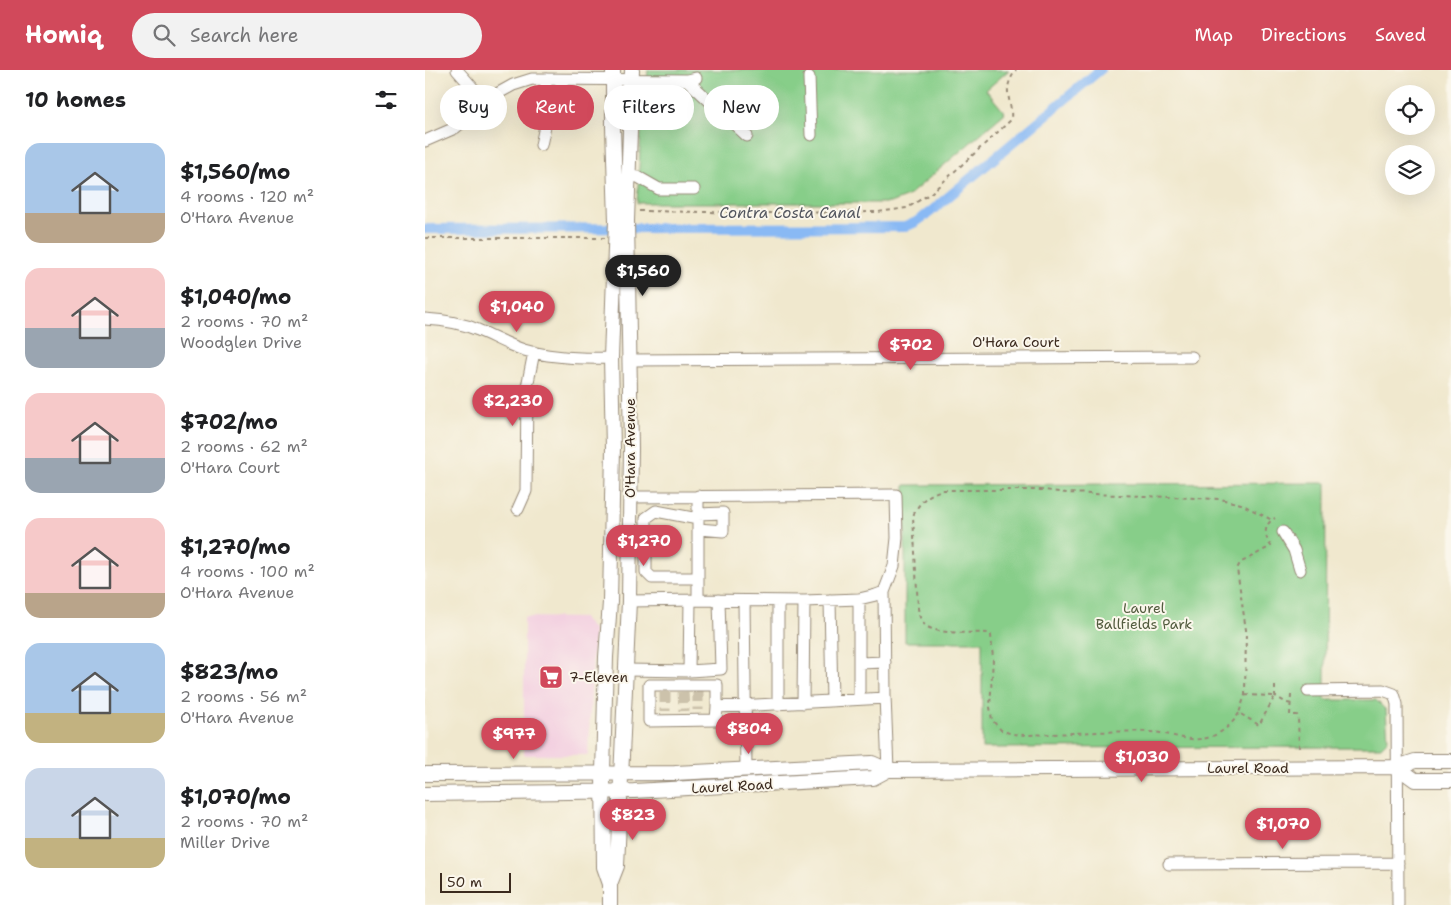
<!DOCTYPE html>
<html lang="en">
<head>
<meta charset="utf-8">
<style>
  :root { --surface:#fff; --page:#f2f2f2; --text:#202124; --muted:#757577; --accent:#d1495b }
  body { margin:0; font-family:"Shantell Sans",sans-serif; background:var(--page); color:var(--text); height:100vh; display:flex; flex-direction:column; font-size:19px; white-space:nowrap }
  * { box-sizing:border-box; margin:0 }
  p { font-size:16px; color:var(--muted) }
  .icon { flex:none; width:28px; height:28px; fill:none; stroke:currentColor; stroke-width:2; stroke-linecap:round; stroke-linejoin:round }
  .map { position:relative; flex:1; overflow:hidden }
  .side { display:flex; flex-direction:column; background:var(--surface); width:425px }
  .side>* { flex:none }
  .guide { position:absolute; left:15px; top:15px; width:475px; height:45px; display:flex; gap:10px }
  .fabs { position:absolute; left:960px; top:15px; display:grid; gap:10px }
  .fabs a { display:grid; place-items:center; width:50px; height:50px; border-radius:50%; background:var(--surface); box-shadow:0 5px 20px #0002; font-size:25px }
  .scale { position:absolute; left:15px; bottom:12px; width:71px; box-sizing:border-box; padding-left:5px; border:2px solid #3b2a1e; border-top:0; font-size:14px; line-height:18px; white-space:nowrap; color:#3b2a1e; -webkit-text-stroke:4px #fbf7ec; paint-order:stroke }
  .price { position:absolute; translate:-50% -42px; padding:0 11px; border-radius:18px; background:var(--accent); color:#fff; font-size:16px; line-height:32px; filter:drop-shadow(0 1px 2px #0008) }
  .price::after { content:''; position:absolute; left:50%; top:30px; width:15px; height:11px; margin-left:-8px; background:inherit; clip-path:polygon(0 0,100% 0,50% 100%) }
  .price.current { background:#222; color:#fff }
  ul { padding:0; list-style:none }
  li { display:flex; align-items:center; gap:15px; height:125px; padding:0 25px }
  li span { display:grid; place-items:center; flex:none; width:140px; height:100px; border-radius:15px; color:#555 }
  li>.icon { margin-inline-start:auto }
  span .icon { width:60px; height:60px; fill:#fffc; stroke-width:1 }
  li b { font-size:21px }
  h2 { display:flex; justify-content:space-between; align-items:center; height:60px; padding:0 25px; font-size:21px }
  .tag { padding:0 18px; border-radius:22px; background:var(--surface); box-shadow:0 5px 20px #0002; font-size:18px; line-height:45px }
  .tag.current { background:var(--accent); color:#fff }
  header { display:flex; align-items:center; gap:30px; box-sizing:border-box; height:70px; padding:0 25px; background:var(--accent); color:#fff }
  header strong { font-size:24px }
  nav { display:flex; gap:28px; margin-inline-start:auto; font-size:18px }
  .search { width:350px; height:45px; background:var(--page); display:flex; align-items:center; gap:12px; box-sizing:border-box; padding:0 18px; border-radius:28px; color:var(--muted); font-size:19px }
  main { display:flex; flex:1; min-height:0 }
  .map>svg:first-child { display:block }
  .built { fill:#f3cfe0 }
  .green { fill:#87ce89; stroke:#617c54 }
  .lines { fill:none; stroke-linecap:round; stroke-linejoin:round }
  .canal { stroke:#89b9f4; stroke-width:10 }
  .minor-tunnel { stroke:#ccc2ab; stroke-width:11; stroke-dasharray:11 5.5; stroke-linecap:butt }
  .minor-casing { stroke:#968976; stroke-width:13 }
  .major-casing { stroke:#968976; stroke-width:16 }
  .path { stroke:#968976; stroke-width:2; stroke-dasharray:4 4; stroke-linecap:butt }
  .minor { stroke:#fff; stroke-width:11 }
  .major { stroke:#fff; stroke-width:14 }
  .labels { text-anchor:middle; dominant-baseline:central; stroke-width:4; stroke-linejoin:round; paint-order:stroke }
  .street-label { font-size:14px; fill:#3b2a1e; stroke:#fbf7ec }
  .park-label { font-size:14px; fill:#525b3e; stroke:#fbf7ec }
  .poi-label { font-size:14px; fill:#3b2a1e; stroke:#fbf7ec; text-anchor:start }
  .water-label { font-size:15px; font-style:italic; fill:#52555e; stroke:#fbf7ec }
</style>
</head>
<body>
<header>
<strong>Homiq</strong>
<div class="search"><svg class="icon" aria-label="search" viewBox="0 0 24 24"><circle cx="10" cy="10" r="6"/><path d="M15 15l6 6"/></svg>Search here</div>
<nav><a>Map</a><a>Directions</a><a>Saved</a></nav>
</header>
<main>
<section class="side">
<h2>10 homes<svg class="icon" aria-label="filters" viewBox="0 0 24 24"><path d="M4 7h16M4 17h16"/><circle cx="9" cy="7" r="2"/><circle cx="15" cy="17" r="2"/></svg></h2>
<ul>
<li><span style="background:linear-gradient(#a9c7e8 70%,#b9a48a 0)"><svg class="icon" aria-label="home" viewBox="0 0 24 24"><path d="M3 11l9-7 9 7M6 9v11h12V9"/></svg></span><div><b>$1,560/mo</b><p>4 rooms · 120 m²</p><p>O'Hara Avenue</p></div></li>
<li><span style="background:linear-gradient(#f6c9c9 60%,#9aa5b1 0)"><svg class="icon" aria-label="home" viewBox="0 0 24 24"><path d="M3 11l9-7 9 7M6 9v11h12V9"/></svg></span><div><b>$1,040/mo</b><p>2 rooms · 70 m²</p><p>Woodglen Drive</p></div></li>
<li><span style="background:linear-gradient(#f6c9c9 65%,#9aa5b1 0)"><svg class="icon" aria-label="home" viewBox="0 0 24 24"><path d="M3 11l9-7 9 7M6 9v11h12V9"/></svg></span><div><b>$702/mo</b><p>2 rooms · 62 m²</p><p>O'Hara Court</p></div></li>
<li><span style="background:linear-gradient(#f6c9c9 75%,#b9a48a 0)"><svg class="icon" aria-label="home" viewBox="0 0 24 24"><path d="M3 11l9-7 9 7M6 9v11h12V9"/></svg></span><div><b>$1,270/mo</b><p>4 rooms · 100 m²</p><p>O'Hara Avenue</p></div></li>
<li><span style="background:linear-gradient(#a9c7e8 70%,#c2b280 0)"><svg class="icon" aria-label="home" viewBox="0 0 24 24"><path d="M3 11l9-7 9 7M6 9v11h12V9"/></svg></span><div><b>$823/mo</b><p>2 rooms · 56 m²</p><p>O'Hara Avenue</p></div></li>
<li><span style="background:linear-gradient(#c9d6e8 70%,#c2b280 0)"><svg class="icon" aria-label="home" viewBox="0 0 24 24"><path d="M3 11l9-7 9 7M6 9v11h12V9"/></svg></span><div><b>$1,070/mo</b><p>2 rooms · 70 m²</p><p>Miller Drive</p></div></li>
</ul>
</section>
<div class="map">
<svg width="1026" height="835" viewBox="0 0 1026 835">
  <rect width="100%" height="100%" fill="#fbf7ec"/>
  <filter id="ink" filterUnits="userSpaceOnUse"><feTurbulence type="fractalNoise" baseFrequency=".02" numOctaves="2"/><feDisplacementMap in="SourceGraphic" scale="10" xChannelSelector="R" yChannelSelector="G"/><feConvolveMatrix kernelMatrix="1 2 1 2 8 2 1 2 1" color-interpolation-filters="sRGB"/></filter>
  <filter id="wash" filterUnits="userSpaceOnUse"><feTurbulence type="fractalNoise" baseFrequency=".0096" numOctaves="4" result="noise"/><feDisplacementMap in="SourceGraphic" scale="20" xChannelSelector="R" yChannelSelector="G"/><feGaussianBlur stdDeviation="1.12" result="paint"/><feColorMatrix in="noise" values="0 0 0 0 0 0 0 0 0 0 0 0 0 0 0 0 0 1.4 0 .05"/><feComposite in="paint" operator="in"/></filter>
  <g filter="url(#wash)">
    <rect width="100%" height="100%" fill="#f0e8ce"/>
    <path class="built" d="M99,547L158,548L169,561L163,685H99Z"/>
    <path class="green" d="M223,0H584L561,20L580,43L483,126L465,133H212L218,26L221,21Z
      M901,413L900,630H951L961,640L963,670L956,677L557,678V572H480V415Z"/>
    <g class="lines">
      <path class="canal" d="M0,159L480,157L491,152L504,143L675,0"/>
    </g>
  </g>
  <g filter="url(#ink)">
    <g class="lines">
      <path class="minor-tunnel" d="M273,621V640
        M240,622V641
        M258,622L259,641"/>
      <g class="minor-casing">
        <path id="minor" d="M32,0L61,33
          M384,7L386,65
          M262,10L322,66
          M0,71L30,58L70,25L88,15L107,9L262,10L271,8
          M116,75L120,56L121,9
          M203,106L213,107L234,119H269
          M0,249C17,250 37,253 53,260C68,266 83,275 99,280C128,288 156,289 186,288
          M205,290L767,287
          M93,439L101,421L102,317L109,282
          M273,444L298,443V461L273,459
          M858,462L869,480L875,500
          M273,508H227L221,502V448L231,441L273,449
          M273,530V426
          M405,530L407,631
          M204,531L273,530L379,531L434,529L451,525L459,522L469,496L472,468L471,425L205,427
          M319,531L321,699
          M353,531V635
          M434,593V529
          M201,600L264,601L265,530
          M264,601L296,599L294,530
          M883,621L958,620L969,624L972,634L973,835
          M460,626L463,700
          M434,629V593L460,592
          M378,633L379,531
          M292,637L291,650L224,651V615H292V637L460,628L459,522
          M744,794L973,793"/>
      </g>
      <g class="major-casing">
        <path id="major" d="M972,697L990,710H1026
          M0,704L250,703L447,693L463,700L972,697L990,691H1026
          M0,724L209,721L448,708L463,700
          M185,814L192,796L204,531L206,378L202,151L207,0
          M185,835V814L179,797L178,703L181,587L185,532L188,378L186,288L191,151L188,57V0"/>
      </g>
      <path class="path" d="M214,141L348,143L453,142L482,138L506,123L586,50C588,28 575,22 591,0
        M0,168H180
        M850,616V626L862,633L868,634
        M820,625L821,560L812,499L815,493L846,476C838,465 839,454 850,448
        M820,625L850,626L834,655L814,643Z
        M866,625L865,645H872L873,647L874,679
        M814,643C807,655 796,664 782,668C763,673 743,662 724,662C683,660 642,664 600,665L587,664L576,660L567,650L565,637L568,589L566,565L563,563C547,562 514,565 501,556C495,551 494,545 493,538L488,446C494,432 502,425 517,420H619L642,423L795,429L816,434L847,450"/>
      <use href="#minor" class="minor"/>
      <use href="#major" class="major"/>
    </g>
  </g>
  <defs>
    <g id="supermarket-square" transform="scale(1.25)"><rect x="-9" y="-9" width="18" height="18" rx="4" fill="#d1495b" stroke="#fbf7ec"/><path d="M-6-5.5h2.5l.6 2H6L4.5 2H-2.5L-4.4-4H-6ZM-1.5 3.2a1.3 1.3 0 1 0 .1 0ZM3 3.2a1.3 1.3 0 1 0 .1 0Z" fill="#fff"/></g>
  </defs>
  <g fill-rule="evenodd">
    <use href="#supermarket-square" x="126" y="607"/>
  </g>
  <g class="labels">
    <g class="street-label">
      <text x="591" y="272">O'Hara Court</text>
      <text transform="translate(205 378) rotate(-90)">O'Hara Avenue</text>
      <text x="823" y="698">Laurel Road</text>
      <text transform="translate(307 716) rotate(-3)">Laurel Road</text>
    </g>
    <g class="park-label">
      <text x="719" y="538">Laurel<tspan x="719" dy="16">Ballfields Park</tspan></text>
    </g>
    <g class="poi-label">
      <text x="144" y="607">7-Eleven</text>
    </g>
    <g class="water-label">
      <text x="365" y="143">Contra Costa Canal</text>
    </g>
  </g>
</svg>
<div class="fabs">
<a><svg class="icon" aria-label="locate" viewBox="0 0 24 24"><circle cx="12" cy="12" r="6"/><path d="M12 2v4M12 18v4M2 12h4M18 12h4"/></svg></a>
<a><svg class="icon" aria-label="layers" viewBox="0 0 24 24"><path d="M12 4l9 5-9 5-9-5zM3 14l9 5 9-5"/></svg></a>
</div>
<div class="scale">50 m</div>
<b class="price current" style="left:218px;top:227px">$1,560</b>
<b class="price" style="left:92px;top:263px">$1,040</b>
<b class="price" style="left:486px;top:301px">$702</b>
<b class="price" style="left:88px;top:357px">$2,230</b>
<b class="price" style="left:219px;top:497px">$1,270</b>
<b class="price" style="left:324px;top:685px">$804</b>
<b class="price" style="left:89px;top:690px">$977</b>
<b class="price" style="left:717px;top:713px">$1,030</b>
<b class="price" style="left:208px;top:771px">$823</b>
<b class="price" style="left:858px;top:780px">$1,070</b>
<div class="guide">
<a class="tag">Buy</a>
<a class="tag current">Rent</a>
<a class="tag">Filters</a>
<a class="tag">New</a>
</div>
</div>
</main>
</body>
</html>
